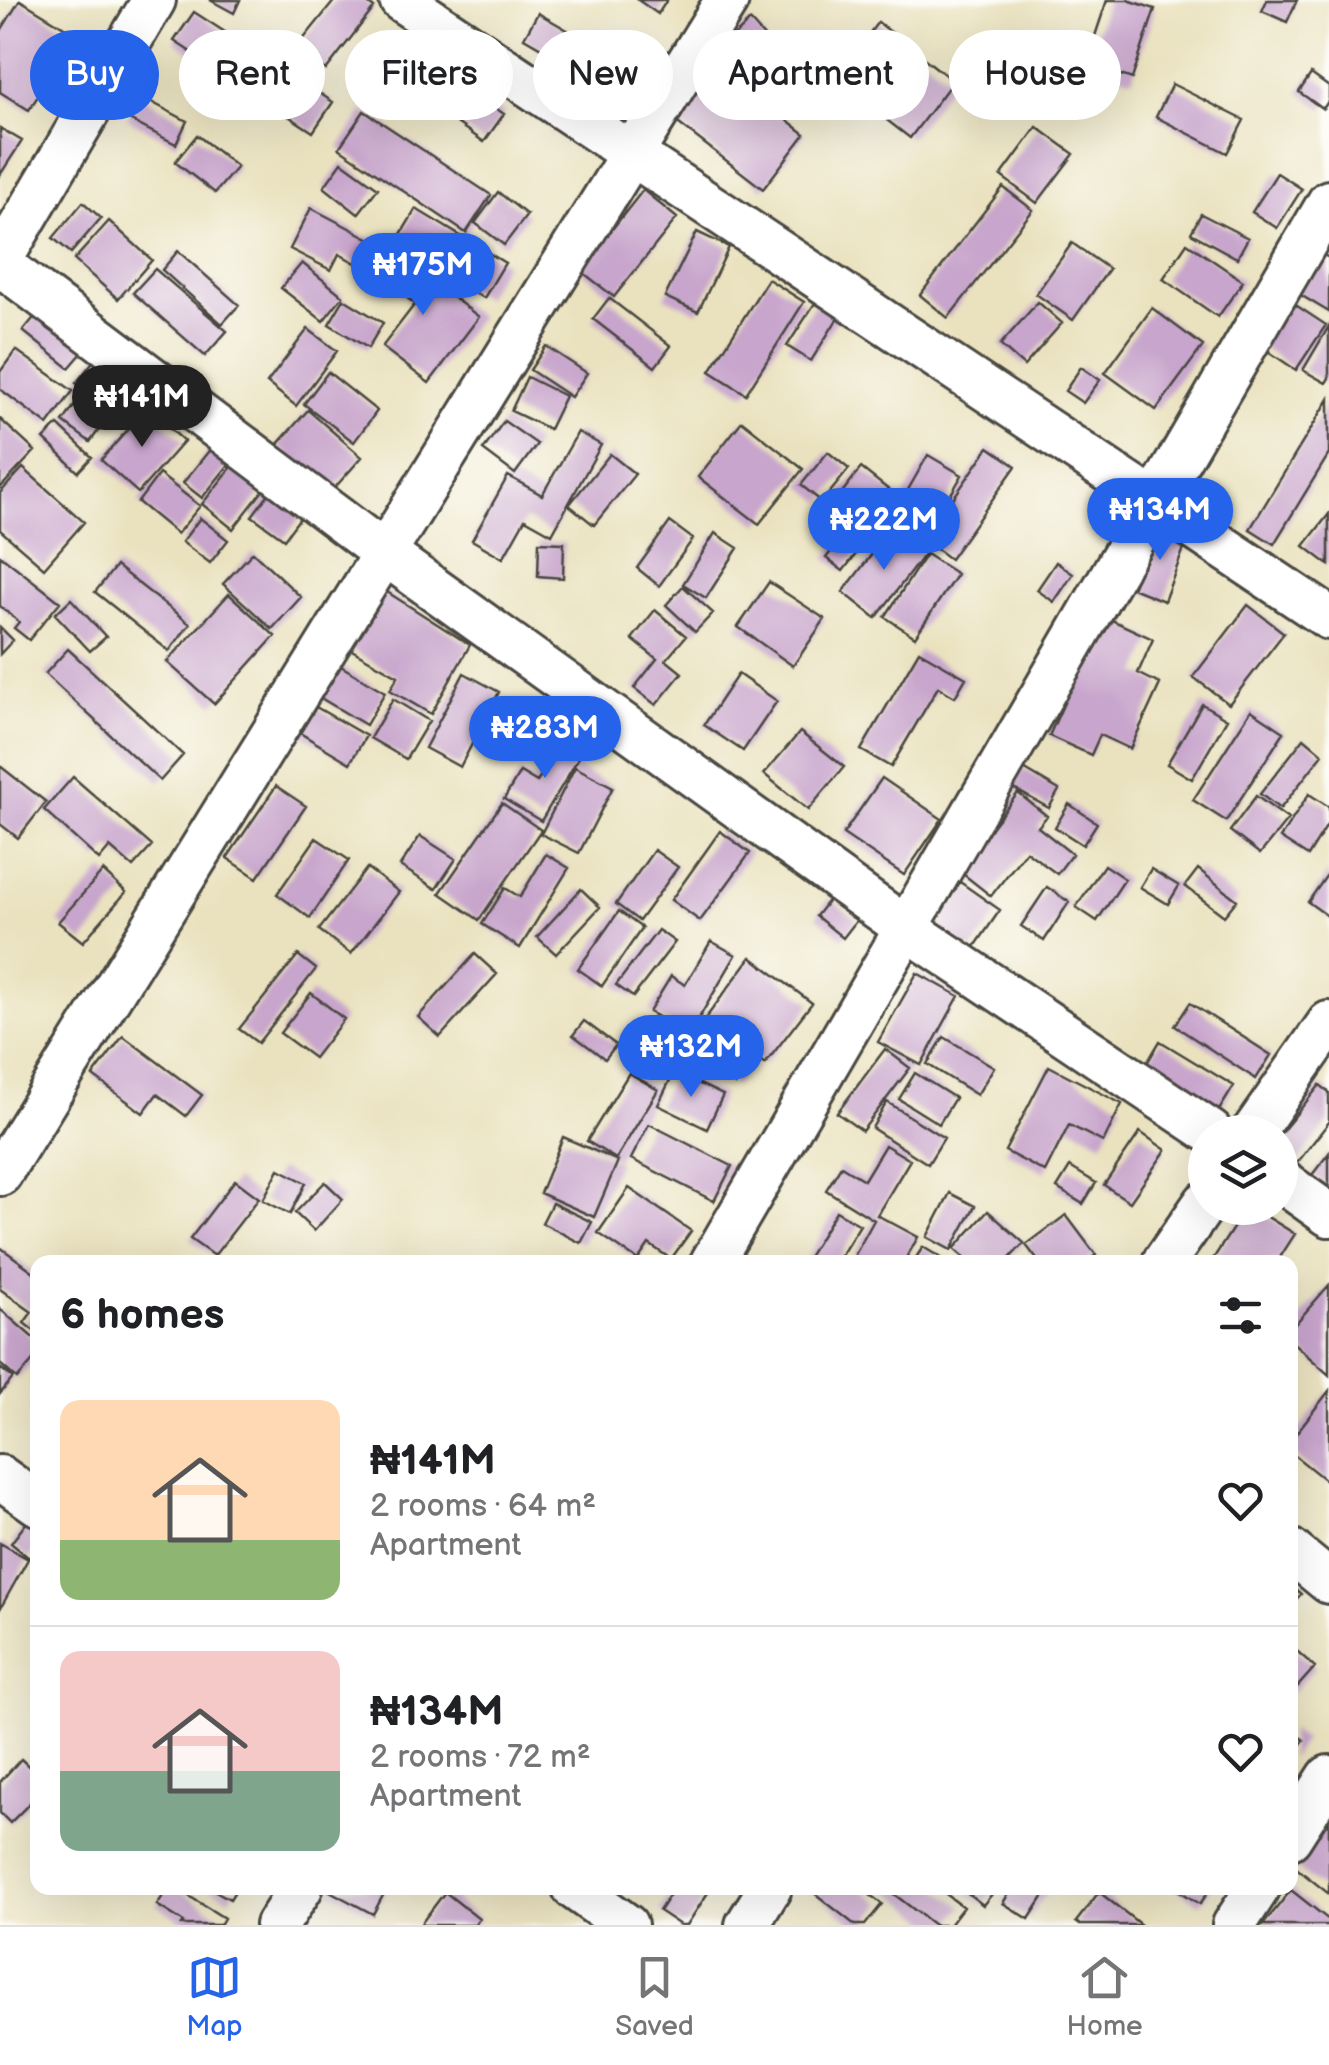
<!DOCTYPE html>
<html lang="en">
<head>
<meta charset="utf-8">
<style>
  :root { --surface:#fff; --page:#f6f6f6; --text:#202124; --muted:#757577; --line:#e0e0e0; --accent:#2563eb }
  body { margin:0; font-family:"Balsamiq Sans",sans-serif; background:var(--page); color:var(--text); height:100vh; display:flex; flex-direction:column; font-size:38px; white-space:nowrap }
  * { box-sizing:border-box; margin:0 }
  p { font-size:32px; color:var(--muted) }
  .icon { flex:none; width:55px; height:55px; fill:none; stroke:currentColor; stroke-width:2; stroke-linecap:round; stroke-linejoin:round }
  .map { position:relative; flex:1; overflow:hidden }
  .drawer { position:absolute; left:30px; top:1255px; width:1268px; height:640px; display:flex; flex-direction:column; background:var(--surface); border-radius:20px; box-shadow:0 10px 40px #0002 }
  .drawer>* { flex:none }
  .hud { position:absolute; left:30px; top:30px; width:1270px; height:90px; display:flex; gap:20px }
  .fabs { position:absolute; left:1188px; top:1115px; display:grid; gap:20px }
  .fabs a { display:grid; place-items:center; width:110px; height:110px; border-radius:50%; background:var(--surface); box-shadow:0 10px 40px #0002; font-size:50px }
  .price { position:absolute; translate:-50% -85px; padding:0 22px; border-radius:35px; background:var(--accent); color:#fff; font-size:32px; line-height:65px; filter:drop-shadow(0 2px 5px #0008) }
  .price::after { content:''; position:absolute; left:50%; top:60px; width:30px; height:22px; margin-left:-15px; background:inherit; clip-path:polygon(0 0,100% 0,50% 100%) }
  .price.current { background:#222; color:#fff }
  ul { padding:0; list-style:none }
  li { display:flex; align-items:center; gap:30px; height:250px; padding:0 30px }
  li+li { border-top:2px solid var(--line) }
  li span { display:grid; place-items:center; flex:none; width:280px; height:200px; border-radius:20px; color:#555 }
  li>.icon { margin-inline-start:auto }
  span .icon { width:120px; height:120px; fill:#fffc; stroke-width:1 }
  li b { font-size:42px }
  h2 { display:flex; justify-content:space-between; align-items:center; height:120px; padding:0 30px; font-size:42px }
  .tag { padding:0 35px; border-radius:45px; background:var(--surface); box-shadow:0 10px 40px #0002; font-size:35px; line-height:90px }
  .tag.current { background:var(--accent); color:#fff }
  .tab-bar { display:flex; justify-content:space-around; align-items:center; height:140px; border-top:2px solid var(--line); background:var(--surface); font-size:28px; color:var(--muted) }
  .tab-bar a { display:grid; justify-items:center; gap:5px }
  .tab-bar .current { color:var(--accent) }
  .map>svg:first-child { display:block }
  .building { fill:#c8a5cc }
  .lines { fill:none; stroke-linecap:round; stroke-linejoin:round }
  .minor-casing { stroke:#484641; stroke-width:48 }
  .minor { stroke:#fff; stroke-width:42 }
</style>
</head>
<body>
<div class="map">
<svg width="1329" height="1925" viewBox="0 0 1329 1925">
  <rect width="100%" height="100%" fill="#fdfcf7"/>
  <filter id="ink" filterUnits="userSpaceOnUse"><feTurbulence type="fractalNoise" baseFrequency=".01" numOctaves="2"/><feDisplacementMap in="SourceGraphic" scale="20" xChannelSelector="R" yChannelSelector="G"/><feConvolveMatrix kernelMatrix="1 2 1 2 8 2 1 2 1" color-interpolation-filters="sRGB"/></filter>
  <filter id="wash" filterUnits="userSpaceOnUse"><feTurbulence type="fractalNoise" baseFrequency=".0048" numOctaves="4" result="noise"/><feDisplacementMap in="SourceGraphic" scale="40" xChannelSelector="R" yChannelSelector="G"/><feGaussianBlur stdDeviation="2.25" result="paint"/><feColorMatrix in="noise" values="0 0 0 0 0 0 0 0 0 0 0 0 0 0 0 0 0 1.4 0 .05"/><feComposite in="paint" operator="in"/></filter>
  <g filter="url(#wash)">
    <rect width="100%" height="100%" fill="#eae2bf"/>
    <g id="blocks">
      <path class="building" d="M20,0L77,35L29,110L0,92V32Z
        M210,0H240L234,13Z
        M335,0H364L374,8L326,70L297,47Z
        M638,0H667L658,14Z
        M1107,0H1128L1155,9L1132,79L1086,63Z
        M1267,0H1297L1287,22L1262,11Z
        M194,12L333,102L313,132L174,41Z
        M538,13L626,64L612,89L524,38Z
        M750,21L766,39L744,60L727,43Z
        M878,22L953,81L910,138L834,79Z
        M419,29L480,72L468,89L504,114L484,142L388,75Z
        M717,65L805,134L763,189L674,120Z
        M1311,74L1329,87V100L1323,109L1299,92Z
        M1172,84L1244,120L1227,153L1156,117Z
        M138,95L187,121L176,144L127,119Z
        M364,111L491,195L466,233L339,148Z
        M1037,127L1074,154L1037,203L1001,176Z
        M0,128L22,141L0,175Z
        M197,135L237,167L215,193L175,162Z
        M342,162L378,188L358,214L324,187Z
        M1277,173L1302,189L1277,228L1252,212Z
        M1003,187L1033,210L948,318L920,295Z
        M643,190L677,218L614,297L580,270Z
        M498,192L527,215L504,245L475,223Z
        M83,202L101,218L71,253L53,238Z
        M311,208L380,244L367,269L339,254L331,270L290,249Z
        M416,209L505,263L484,298L395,244Z
        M1201,214L1248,238L1237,258L1191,233Z
        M109,221L152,260L118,299L74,260Z
        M697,232L729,247L698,312L665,297Z
        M1072,243L1109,269L1073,320L1036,294Z
        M1187,243L1243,281L1218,317L1163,279Z
        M387,247L479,317L429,383L382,347L415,304L370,269Z
        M1311,248L1329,258V312L1289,288Z
        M178,251L239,305L222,324L162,270Z
        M302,263L343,296L323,321L281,288Z
        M155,269L227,331L205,356L133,293Z
        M768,279L804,302L746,394L710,371Z
        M609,298L671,346L655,367L593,319Z
        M1285,298L1326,325L1296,370L1256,343Z
        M344,299L383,323L368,348L329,324Z
        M1038,302L1062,323L1024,366L1000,345Z
        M815,303L838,318L811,361L787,346Z
        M1152,308L1203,346L1156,410L1105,373Z
        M41,309L88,346L69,368L23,331Z
        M1329,326V378L1326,383L1303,370Z
        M308,329L337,351L296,406L267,383Z
        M546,346L587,373L571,397L530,370Z
        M16,350L73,391L48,425L0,389V372Z
        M99,354L138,386L115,414L76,383Z
        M1081,367L1100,380L1083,403L1065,391Z
        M328,372L377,411L354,442L304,404Z
        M527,377L565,396L549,429L511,411Z
        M80,398L107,419L90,442L63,422Z
        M1329,399V454L1274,544L1250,529Z
        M147,408L184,441L138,493L101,460Z
        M308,410L362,457L330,493L277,445Z
        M0,419L35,451L0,488Z
        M504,421L537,444L515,474L483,450Z
        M742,421L803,469L759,524L698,477Z
        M58,425L92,457L78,472L44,439Z
        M578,432L601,445L552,534L525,519L503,558L472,540L508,476L542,495Z
        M212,447L231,462L202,498L183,483Z
        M989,447L1016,466L950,559L924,540Z
        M828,452L849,469L822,502L801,485Z
        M610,454L635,474L594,525L569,505Z
        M928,455L962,475L931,529L897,509Z
        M235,463L265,488L233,529L202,504Z
        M23,468L84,522L44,568L0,530V493Z
        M861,468L899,498L843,571L826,558L859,516L837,499Z
        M159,474L200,506L177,534L138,502Z
        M270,492L302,515L284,539L252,516Z
        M1329,514V565L1304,546Z
        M200,518L228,540L210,563L182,542Z
        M670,522L693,539L659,586L637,568Z
        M1156,526L1188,538L1164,601L1132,588Z
        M892,528L925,553L876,618L843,592Z
        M715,533L738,548L706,598L683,584Z
        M539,542L564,543L563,578L538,576Z
        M253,552L301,597L272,629L223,584Z
        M926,554L957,574L915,637L885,617Z
        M0,555L60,602L29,640L14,628L19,622L0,606Z
        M1056,562L1073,574L1054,602L1037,590Z
        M116,566L190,624L169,651L95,592Z
        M769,582L825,619L793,666L738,627Z
        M683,586L713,613L695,632L666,605Z
        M384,590L470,645L431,714L390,690L398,676L350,649Z
        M229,594L275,636L214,704L167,662Z
        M71,599L106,637L90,651L55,614Z
        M1248,605L1284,633L1229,704L1193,677Z
        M655,610L686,636L666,660L682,673L656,705L634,688L657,659L632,639Z
        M1103,616L1153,639L1138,673L1160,684L1130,749L1100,735L1091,755L1049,736Z
        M0,627L13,640L0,654Z
        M68,649L183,755L160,781L45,674Z
        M919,651L966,678L955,697L938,687L891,767L861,750Z
        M339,665L385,692L366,725L319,697Z
        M464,673L499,692L460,767L425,748Z
        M738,674L777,701L743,751L704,725Z
        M393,699L429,721L406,759L370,738Z
        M1202,704L1227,719L1192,779L1167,764Z
        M316,707L366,736L350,763L300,733Z
        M1251,710L1284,732L1226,821L1193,800Z
        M800,732L844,767L808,810L764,774Z
        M565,734L585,747L541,821L504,799L520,772L537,782Z
        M1304,738L1323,754L1280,809L1260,794Z
        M0,766L46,802L18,838L0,824Z
        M575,767L613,787L579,853L541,834Z
        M1022,768L1059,790L1049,808L1011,787Z
        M73,777L152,846L133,867L110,847L99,860L44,810Z
        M882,778L942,819L904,875L843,834Z
        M276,786L306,806L257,878L227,858Z
        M1018,793L1047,816L1038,827L1072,854L1057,874L1026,851L991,896L958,870Z
        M1309,794L1329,807V822L1308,856L1280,838Z
        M1256,796L1288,819L1260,854L1230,831Z
        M502,803L541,830L479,920L440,893Z
        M1069,804L1097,823L1083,845L1055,827Z
        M720,831L750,853L700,921L671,900Z
        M420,836L456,859L436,889L400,866Z
        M316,838L349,860L310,918L277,894Z
        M654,850L678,867L639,921L616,904Z
        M546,854L569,868L520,948L482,924L505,888L520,897Z
        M1104,865L1125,879L1097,921L1076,907Z
        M367,868L399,892L351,954L319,930Z
        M1151,869L1179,886L1168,904L1140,887Z
        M1198,869L1237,900L1224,916L1185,886Z
        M103,871L126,892L83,942L58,922Z
        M1329,872V917L1308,902Z
        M960,882L1000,910L972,951L932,925Z
        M1047,887L1069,902L1044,941L1021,926Z
        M581,889L600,907L556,954L537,937Z
        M830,898L857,920L843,938L816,916Z
        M619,911L642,928L602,986L578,969Z
        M658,930L675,942L633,997L616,985Z
        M711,941L736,955L689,1035L649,1012L671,976L685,985Z
        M475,954L497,974L440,1037L418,1017Z
        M298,955L316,969L258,1043L239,1029Z
        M751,957L812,1003L765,1064L705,1019Z
        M917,973L959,996L921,1065L878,1042Z
        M311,993L344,1019L314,1058L280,1033Z
        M1190,1003L1271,1055L1256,1079L1175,1026Z
        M584,1021L616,1045L605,1059L573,1035Z
        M702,1029L750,1064L735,1085L687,1049Z
        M123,1036L202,1095L186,1116L157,1094L143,1113L93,1076Z
        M944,1037L994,1067L977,1095L927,1064Z
        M1160,1041L1234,1086L1218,1112L1144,1068Z
        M885,1049L910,1068L862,1131L837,1113Z
        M1049,1066L1122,1104L1103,1142L1069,1125L1045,1172L1005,1151Z
        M674,1072L723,1095L707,1129L658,1105Z
        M629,1073L658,1090L616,1159L587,1141Z
        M915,1073L955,1098L939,1124L899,1099Z
        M1320,1085L1329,1092V1122L1294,1167L1280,1155V1134Z
        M887,1102L944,1138L928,1164L872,1128Z
        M649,1124L732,1166L714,1201L631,1159Z
        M1140,1132L1166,1150L1130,1202L1104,1185Z
        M563,1137L618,1161L594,1217L540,1193Z
        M885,1145L910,1160L877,1215L918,1237L904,1262H851L874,1220L826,1190L841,1166L864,1180Z
        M1329,1153V1187L1312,1175Z
        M1070,1167L1096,1183L1083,1204L1057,1188Z
        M279,1169L306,1183L290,1214L263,1200Z
        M235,1180L259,1198L214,1256L190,1239Z
        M325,1182L343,1199L314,1231L295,1213Z
        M629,1188L691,1231L671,1259L649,1244L638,1260L598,1233Z
        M950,1193L975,1206L951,1250L927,1237Z
        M552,1203L592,1222L581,1243L542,1223Z
        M1246,1208H1253L1295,1234L1277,1262H1211Z
        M836,1211L860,1225L837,1262H805Z
        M988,1211L1024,1243L1006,1262H969L954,1249Z
        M1066,1215L1096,1255L1086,1262H1039L1026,1245Z
        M0,1247L38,1275V1334L24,1323L32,1312L0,1289Z
        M923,1247L948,1262H913Z
        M1329,1285V1375L1290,1340V1330Z
        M0,1309L38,1342V1355L17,1379L0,1364Z
        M0,1368L13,1378L0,1394Z
        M1329,1391V1483L1290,1452V1441Z
        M27,1522L38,1530V1548L29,1558L11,1543Z
        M0,1543L28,1559L0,1609Z
        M1290,1584L1301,1594L1290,1606Z
        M1290,1645L1315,1667L1290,1695Z
        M1290,1729L1304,1740L1290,1758Z
        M21,1759L38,1775V1795L10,1823L0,1813V1782Z
        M1329,1802V1894L1290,1863Z
        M168,1888H176L224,1918L220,1925H182L184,1922L157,1905Z
        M210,1888H237L230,1899Z
        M324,1888H387L373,1914Z
        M674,1888H711L687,1925H680L659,1911Z
        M808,1888H861L882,1904L865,1925H855Z
        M886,1888H938L963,1907L949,1925H934Z
        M961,1888H997L983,1905Z
        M1012,1888H1049L1029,1919L1003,1903Z
        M1175,1888H1211L1200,1904Z
        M1291,1890L1329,1920V1925H1263Z
        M445,1892L479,1919L475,1925H420Z
        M1099,1892L1141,1925H1080L1076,1922Z"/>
    </g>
  </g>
  <g filter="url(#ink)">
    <use href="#blocks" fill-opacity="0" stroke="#484641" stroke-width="2.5"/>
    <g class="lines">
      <g class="minor-casing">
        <path id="minor" d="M401,0L1329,618
          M0,261L154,0
          M0,264L384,553L906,928L1211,1132
          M1253,1132L1329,1023
          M0,1174L727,0
          M1280,1180L1329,1215
          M712,1262L1329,202
          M1164,1262L1205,1203
          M0,1477L38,1504
          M1290,1550L1329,1582
          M1290,1838L1329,1777
          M574,1888L626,1925
          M277,1925L301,1888
          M747,1925L770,1888
          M1234,1925L1258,1888"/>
      </g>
      <use href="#minor" class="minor"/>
    </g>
  </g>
</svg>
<div class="fabs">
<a><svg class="icon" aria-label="layers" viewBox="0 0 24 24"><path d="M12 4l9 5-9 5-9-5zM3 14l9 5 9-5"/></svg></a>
</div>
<b class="price" style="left:423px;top:318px">₦175M</b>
<b class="price current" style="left:142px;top:450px">₦141M</b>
<b class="price" style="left:1160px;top:563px">₦134M</b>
<b class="price" style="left:884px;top:573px">₦222M</b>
<b class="price" style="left:545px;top:781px">₦283M</b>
<b class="price" style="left:691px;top:1100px">₦132M</b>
<div class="hud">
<a class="tag current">Buy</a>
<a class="tag">Rent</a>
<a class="tag">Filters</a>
<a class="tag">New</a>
<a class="tag">Apartment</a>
<a class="tag">House</a>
</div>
<section class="drawer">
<h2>6 homes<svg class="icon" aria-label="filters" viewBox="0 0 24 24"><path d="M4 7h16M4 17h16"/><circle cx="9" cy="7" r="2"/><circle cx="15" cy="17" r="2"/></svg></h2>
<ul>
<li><span style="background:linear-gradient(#ffd9b3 70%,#8fb573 0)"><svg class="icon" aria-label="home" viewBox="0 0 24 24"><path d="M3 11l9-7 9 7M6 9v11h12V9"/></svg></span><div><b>₦141M</b><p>2 rooms · 64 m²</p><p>Apartment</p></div><svg class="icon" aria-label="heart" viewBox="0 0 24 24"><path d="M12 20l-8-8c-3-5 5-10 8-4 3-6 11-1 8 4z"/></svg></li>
<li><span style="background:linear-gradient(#f6c9c9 60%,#7fa58c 0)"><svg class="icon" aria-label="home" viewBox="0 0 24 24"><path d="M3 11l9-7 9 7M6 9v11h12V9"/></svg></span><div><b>₦134M</b><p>2 rooms · 72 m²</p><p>Apartment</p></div><svg class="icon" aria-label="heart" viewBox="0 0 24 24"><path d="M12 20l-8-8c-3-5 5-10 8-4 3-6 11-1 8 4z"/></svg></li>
</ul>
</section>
</div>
<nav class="tab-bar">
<a class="current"><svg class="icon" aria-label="map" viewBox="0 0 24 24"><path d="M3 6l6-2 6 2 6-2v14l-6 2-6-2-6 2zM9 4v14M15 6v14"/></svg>Map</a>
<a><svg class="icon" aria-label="saved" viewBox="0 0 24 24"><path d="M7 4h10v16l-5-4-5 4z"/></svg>Saved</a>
<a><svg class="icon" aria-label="home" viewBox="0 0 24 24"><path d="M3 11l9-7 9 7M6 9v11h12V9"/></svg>Home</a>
</nav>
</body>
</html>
